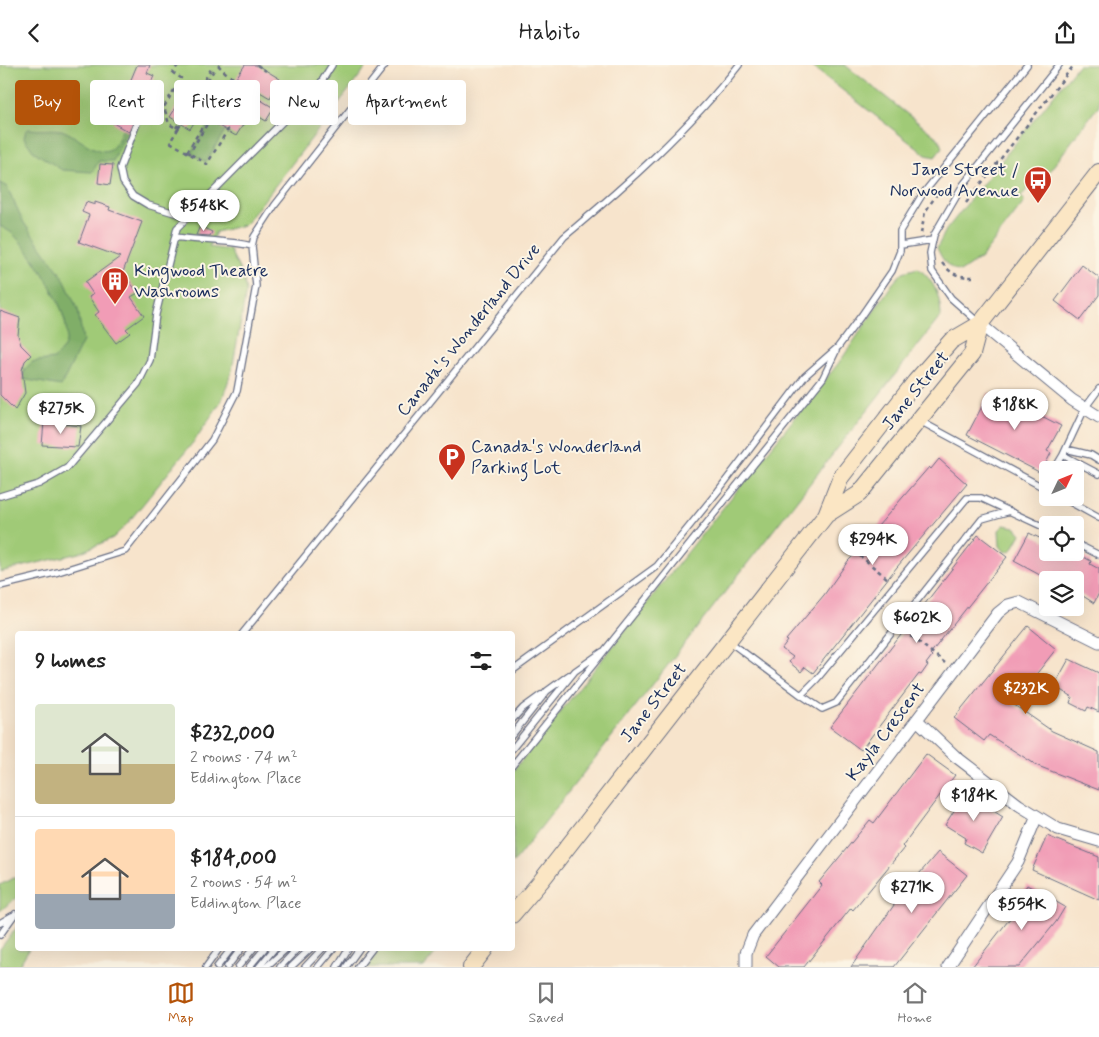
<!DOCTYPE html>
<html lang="en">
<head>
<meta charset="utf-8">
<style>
  :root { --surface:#fff; --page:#f2f2f2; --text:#222; --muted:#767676; --line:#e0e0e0; --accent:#b45309 }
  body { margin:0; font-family:Mynerve,sans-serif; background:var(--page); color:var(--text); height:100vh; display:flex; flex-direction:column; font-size:19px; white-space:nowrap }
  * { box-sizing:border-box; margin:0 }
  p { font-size:16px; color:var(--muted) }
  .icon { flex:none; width:28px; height:28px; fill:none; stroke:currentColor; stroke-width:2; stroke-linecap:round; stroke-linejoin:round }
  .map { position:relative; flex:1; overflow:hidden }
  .sheet { position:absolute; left:15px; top:566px; width:500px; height:320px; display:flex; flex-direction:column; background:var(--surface); border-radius:5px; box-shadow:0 5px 20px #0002 }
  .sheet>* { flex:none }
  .hud { position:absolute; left:15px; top:15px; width:500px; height:45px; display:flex; gap:10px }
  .needle { width:32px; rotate:47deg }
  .controls { position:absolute; left:1039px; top:396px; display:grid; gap:10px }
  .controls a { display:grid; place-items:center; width:45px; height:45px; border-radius:5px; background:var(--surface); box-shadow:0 5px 20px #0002; font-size:25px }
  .price { position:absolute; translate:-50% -42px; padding:0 11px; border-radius:18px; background:#fff; color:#222; font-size:16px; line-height:32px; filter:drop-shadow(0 1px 2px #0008) }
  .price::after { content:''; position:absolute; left:50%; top:30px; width:15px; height:11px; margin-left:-8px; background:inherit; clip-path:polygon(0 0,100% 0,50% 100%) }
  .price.on { background:var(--accent); color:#fff }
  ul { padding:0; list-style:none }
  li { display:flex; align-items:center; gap:15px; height:125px; padding:0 20px }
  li+li { border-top:1px solid var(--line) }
  li span { display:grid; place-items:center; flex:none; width:140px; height:100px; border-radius:5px; color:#555 }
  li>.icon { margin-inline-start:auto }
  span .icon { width:60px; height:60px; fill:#fffc; stroke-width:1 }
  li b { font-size:21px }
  h2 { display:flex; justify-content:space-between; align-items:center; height:60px; padding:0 20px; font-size:21px }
  .tag { padding:0 18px; border-radius:5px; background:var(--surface); box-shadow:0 5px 20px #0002; font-size:18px; line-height:45px }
  .tag.on { background:var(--accent); color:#fff }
  header { display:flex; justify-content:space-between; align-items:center; height:65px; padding:0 20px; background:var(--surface); font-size:22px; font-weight:600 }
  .menu { display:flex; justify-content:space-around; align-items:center; height:70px; border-top:1px solid var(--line); background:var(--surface); font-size:14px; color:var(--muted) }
  .menu a { display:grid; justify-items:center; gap:2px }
  .menu .on { color:var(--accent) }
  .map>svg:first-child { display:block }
  .green { fill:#a0ca77; stroke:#5e7c6a }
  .forest { fill:#80ae68; stroke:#4e6e63 }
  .building { fill:#f19cb6 }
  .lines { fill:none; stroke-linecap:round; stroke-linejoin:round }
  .service-casing { stroke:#686e84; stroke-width:8 }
  .minor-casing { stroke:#686e84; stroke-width:13 }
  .secondary-casing { stroke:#686e84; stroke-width:18 }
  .path { stroke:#686e84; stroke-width:2.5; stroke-dasharray:4 4; stroke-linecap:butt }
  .service { stroke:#fff; stroke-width:5.5 }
  .minor { stroke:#fff; stroke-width:11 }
  .secondary { stroke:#fbe6c4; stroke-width:16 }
  .labels { text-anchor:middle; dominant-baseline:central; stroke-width:4; stroke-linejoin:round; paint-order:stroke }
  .poi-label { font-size:18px; fill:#1b2f5e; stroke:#fcf5e5; text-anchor:start }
  .street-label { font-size:18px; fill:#1b2f5e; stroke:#fcf5e5 }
</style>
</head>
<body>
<header><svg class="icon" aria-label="back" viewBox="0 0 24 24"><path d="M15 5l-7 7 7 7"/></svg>Habito<svg class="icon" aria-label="share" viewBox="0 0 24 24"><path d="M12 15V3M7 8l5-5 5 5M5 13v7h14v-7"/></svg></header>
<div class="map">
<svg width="1099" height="902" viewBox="0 0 1099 902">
  <rect width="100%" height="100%" fill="#fcf5e5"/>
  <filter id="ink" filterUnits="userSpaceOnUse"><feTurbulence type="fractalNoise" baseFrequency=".02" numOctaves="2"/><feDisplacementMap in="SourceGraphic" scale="10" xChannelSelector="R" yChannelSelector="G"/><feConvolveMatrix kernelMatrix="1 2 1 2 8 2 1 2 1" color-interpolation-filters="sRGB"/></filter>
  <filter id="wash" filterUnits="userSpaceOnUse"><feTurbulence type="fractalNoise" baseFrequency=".0096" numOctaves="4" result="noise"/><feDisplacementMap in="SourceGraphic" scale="20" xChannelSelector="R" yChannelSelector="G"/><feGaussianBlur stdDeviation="1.12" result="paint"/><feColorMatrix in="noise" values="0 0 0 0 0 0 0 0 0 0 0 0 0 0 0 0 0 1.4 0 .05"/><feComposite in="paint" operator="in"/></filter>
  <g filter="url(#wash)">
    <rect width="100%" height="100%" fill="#f7e4cc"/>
    <path class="green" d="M0,0H368L248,156L244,160L216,167L209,182L230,185L244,214L246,227L232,305L222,335L195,375L127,459L113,473L79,488L0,507Z
      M810,0H845L939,74L942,83L935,92L926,90Z
      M1078,0H1099V40L1039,120L1033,116L1021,132L1025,136L981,193L960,207C947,202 943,196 937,183L946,165Z
      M918,203C935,217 940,230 941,251L513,798V706L841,295L893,218L903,207Z
      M1004,460L1015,462L1021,469L1012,485L1005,487L1000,481L999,465Z
      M13,813H17V832L0,846V820Z
      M17,862L18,884H29L18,902H0V884Z
      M375,884H439L424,902H362Z"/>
    <path class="forest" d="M226,30L241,39L206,97L191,88Z
      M125,59L129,61L113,96H99L92,107L62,105L33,86L24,73L26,65L30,64C41,66 51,63 61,65C75,68 101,97 114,81C119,75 121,66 125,59Z
      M0,118L7,122L24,158L63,212L78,245L83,276L61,321L22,314L25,304L32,297L54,294C57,290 62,286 64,282C78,256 34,191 16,172C12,167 5,164 0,161Z"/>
    <g id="blocks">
      <path class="building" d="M137,0H150L147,8L154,11L129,67L113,58Z
        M245,0H257L280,14L270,33L236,13Z
        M182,33L202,45L190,64L170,52Z
        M259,34L274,43L266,56L251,47Z
        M229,40L248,52L236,71L217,60Z
        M100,99L113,100L110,120L98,118Z
        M86,137L95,140V137L110,142L109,145L142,157L123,207L138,228L131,232L144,251L126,264L130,268L116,278L95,250L99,247L89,232L93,229L85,217L120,192L79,177L89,150L82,147Z
        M200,161L212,167L210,171L196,170Z
        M1082,200L1099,213V230L1080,255L1055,236Z
        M0,246L20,253L18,270L21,280L31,290L25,296L22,305L25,328L15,345L0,330Z
        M989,328L996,331L997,328L1061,361L1047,386L1051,388L1041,408L967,370Z
        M44,357L81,361L78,382L42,380Z
        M939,394L967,419L897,502L813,608L805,602L801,607L789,597L793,592L782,584L788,576L786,575L824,530L848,496L867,477L865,476L929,402L931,404Z
        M1029,468L1048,477V488H1067L1074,491L1076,488L1091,496L1090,499L1099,504V528L1094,538L1075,526V515H1049L1014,496Z
        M978,470L1007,492L930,589L932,591L926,599L928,600L921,610L919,609L861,685L830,662Z
        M1028,561L1056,584L1013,639L1052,666L1099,687V725L1038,701L989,670L984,676L954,653Z
        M1069,594L1099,608V647L1088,642L1086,646L1070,638L1072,632L1054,621Z
        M926,689L955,710L902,781L904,783L853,845L851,843L804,902H779L766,891L822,820L819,817L870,755L874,758Z
        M965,728L1003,752L982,788L964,778L966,773L945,760Z
        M1047,771L1099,792V835L1032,805Z
        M938,787L967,810L894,902H851L901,830Z
        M1027,820L1065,842L1056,857L1019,902H972L1022,838L1018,835Z"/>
    </g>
  </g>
  <g filter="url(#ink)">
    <use href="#blocks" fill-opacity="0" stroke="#686e84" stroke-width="1"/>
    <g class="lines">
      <g class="service-casing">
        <path id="service" d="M139,53L120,103L123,117L133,131L148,140L188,152
          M175,172C201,176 227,175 252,181
          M901,180L933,175
          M978,257L951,233L932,206L930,188L934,170L963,120L1059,0
          M920,356L1048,425
          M1066,384L1091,390L1099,395
          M1063,390L1085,343L1099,324
          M1054,405L1063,390L1099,409
          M1044,423L1048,417
          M0,431L39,419L67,403L138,319L150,295L156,249L177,163L320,19L332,0
          M1061,432L1099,453
          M1075,478L1099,490
          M0,521L58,507L125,486L212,375L237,326L256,221L252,181L254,172L275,140L385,0
          M242,569L564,172C626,120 689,64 739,0
          M730,577L801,630L822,644L836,638L982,454L1010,446
          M512,606L657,501L718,426L805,311L838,282L861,251L892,206L900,186V166L922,130L1027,0
          M801,630L817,614L967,433H981L1048,464
          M512,655L523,643L541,630
          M512,670L547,626L569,610
          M512,684L575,606L602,587
          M512,701L823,313L836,286
          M0,858L12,851
          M0,870L15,849
          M206,902L219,884
          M217,902L231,884
          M227,902L241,884
          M238,902L253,884
          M249,902L264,884
          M259,902L274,884
          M266,902L286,884
          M280,902L297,884
          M291,902L310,884
          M305,902L322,884
          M318,902L333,884
          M337,902L348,884
          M346,902L359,884
          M358,902L372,884"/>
      </g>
      <g class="minor-casing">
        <path id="minor" d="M980,259L1072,335L1099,352
          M917,655L955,691L1019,740L1058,764L1099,776
          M746,902V888L753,870L998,548L1008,540L1019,537L1099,577
          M948,902L1018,797L1037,751"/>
      </g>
      <g class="secondary-casing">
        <path id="secondary" d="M826,450L859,429L972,289L980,259
          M512,850L541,816L826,450L841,412L915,317L951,276L980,259L1099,107
          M471,902L485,884"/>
      </g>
      <path class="path" d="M178,0L173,8L181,13L164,42L169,59L178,64L170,77L207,99L253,23
        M218,0L228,10L252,24
        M257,0L266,6
        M176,63L211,4L214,5L178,64
        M187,87L222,29L224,31L189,89
        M966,138L1074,0
        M921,168L925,147L939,126
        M942,198C951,209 958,212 973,212
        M847,480L888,514
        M905,566L945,598"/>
      <use href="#service" class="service"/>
      <use href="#minor" class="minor"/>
      <use href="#secondary" class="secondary"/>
    </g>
  </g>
  <defs>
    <g id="bus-pin" transform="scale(1.4375)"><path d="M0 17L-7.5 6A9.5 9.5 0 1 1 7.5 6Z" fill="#c8321e" stroke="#fcf5e5"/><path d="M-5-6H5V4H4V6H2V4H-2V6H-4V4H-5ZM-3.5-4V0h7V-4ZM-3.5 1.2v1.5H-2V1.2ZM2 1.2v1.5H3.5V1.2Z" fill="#fff"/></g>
    <g id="building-pin" transform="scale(1.4375)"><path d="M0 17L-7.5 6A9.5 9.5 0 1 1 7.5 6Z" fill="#c8321e" stroke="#fcf5e5"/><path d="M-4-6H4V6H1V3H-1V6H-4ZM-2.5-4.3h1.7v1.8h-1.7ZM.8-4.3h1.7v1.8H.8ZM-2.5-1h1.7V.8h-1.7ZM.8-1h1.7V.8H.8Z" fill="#fff"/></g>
    <g id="parking-pin" transform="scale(1.4375)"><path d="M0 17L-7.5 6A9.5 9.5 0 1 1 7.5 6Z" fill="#c8321e" stroke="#fcf5e5"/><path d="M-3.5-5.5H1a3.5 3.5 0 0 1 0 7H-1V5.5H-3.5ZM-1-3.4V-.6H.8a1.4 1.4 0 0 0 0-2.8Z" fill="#fff"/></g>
  </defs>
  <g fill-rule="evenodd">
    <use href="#bus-pin" x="1038" y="115"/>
    <use href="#building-pin" x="115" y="216"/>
    <use href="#parking-pin" x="452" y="392"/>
  </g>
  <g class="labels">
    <g class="poi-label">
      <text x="1019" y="105" text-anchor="end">Jane Street /<tspan x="1019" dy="21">Norwood Avenue</tspan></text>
      <text x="134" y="206">Kingwood Theatre<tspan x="134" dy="21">Washrooms</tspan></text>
      <text x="471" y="382">Canada's Wonderland<tspan x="471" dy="21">Parking Lot</tspan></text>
    </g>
    <g class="street-label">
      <text transform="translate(469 265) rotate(-51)">Canada's Wonderland Drive</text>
      <text transform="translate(916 326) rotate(-51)">Jane Street</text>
      <text transform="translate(654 638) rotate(-52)">Jane Street</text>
      <text transform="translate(886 667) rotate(-53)">Kayla Crescent</text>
    </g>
  </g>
</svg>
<div class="controls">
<a><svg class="needle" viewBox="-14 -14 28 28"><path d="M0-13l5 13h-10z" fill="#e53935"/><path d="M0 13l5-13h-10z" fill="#767676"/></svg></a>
<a><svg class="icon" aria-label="locate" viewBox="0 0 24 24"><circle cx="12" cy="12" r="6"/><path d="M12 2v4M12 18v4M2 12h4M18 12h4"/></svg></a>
<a><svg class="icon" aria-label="layers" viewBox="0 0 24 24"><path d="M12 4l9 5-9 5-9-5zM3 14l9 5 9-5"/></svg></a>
</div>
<b class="price" style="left:204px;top:167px">$548K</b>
<b class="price" style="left:1015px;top:366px">$188K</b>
<b class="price" style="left:61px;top:370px">$275K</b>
<b class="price" style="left:873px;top:501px">$294K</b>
<b class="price" style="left:917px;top:579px">$602K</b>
<b class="price on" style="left:1026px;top:650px">$232K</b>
<b class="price" style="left:974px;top:757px">$184K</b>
<b class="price" style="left:912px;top:849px">$271K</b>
<b class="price" style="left:1022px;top:866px">$554K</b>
<div class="hud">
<a class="tag on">Buy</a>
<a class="tag">Rent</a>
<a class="tag">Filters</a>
<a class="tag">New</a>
<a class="tag">Apartment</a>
</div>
<section class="sheet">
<h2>9 homes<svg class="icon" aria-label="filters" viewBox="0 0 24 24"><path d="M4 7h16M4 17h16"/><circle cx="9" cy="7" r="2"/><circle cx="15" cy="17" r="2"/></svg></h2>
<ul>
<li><span style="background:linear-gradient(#dfe7d0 60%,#c2b280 0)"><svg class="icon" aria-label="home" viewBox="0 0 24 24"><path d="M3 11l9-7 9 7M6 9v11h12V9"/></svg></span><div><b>$232,000</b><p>2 rooms · 74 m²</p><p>Eddington Place</p></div></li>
<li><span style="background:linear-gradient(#ffd9b3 65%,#9aa5b1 0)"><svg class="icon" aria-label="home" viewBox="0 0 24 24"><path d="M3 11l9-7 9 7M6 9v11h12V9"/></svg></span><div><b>$184,000</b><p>2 rooms · 54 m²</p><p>Eddington Place</p></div></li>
</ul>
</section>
</div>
<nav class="menu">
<a class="on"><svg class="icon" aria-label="map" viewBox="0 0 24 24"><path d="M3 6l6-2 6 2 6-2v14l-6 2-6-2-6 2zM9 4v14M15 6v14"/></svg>Map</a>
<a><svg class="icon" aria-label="saved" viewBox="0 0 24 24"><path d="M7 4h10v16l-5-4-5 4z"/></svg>Saved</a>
<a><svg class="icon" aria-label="home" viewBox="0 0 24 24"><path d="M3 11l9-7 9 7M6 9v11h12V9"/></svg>Home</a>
</nav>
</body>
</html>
